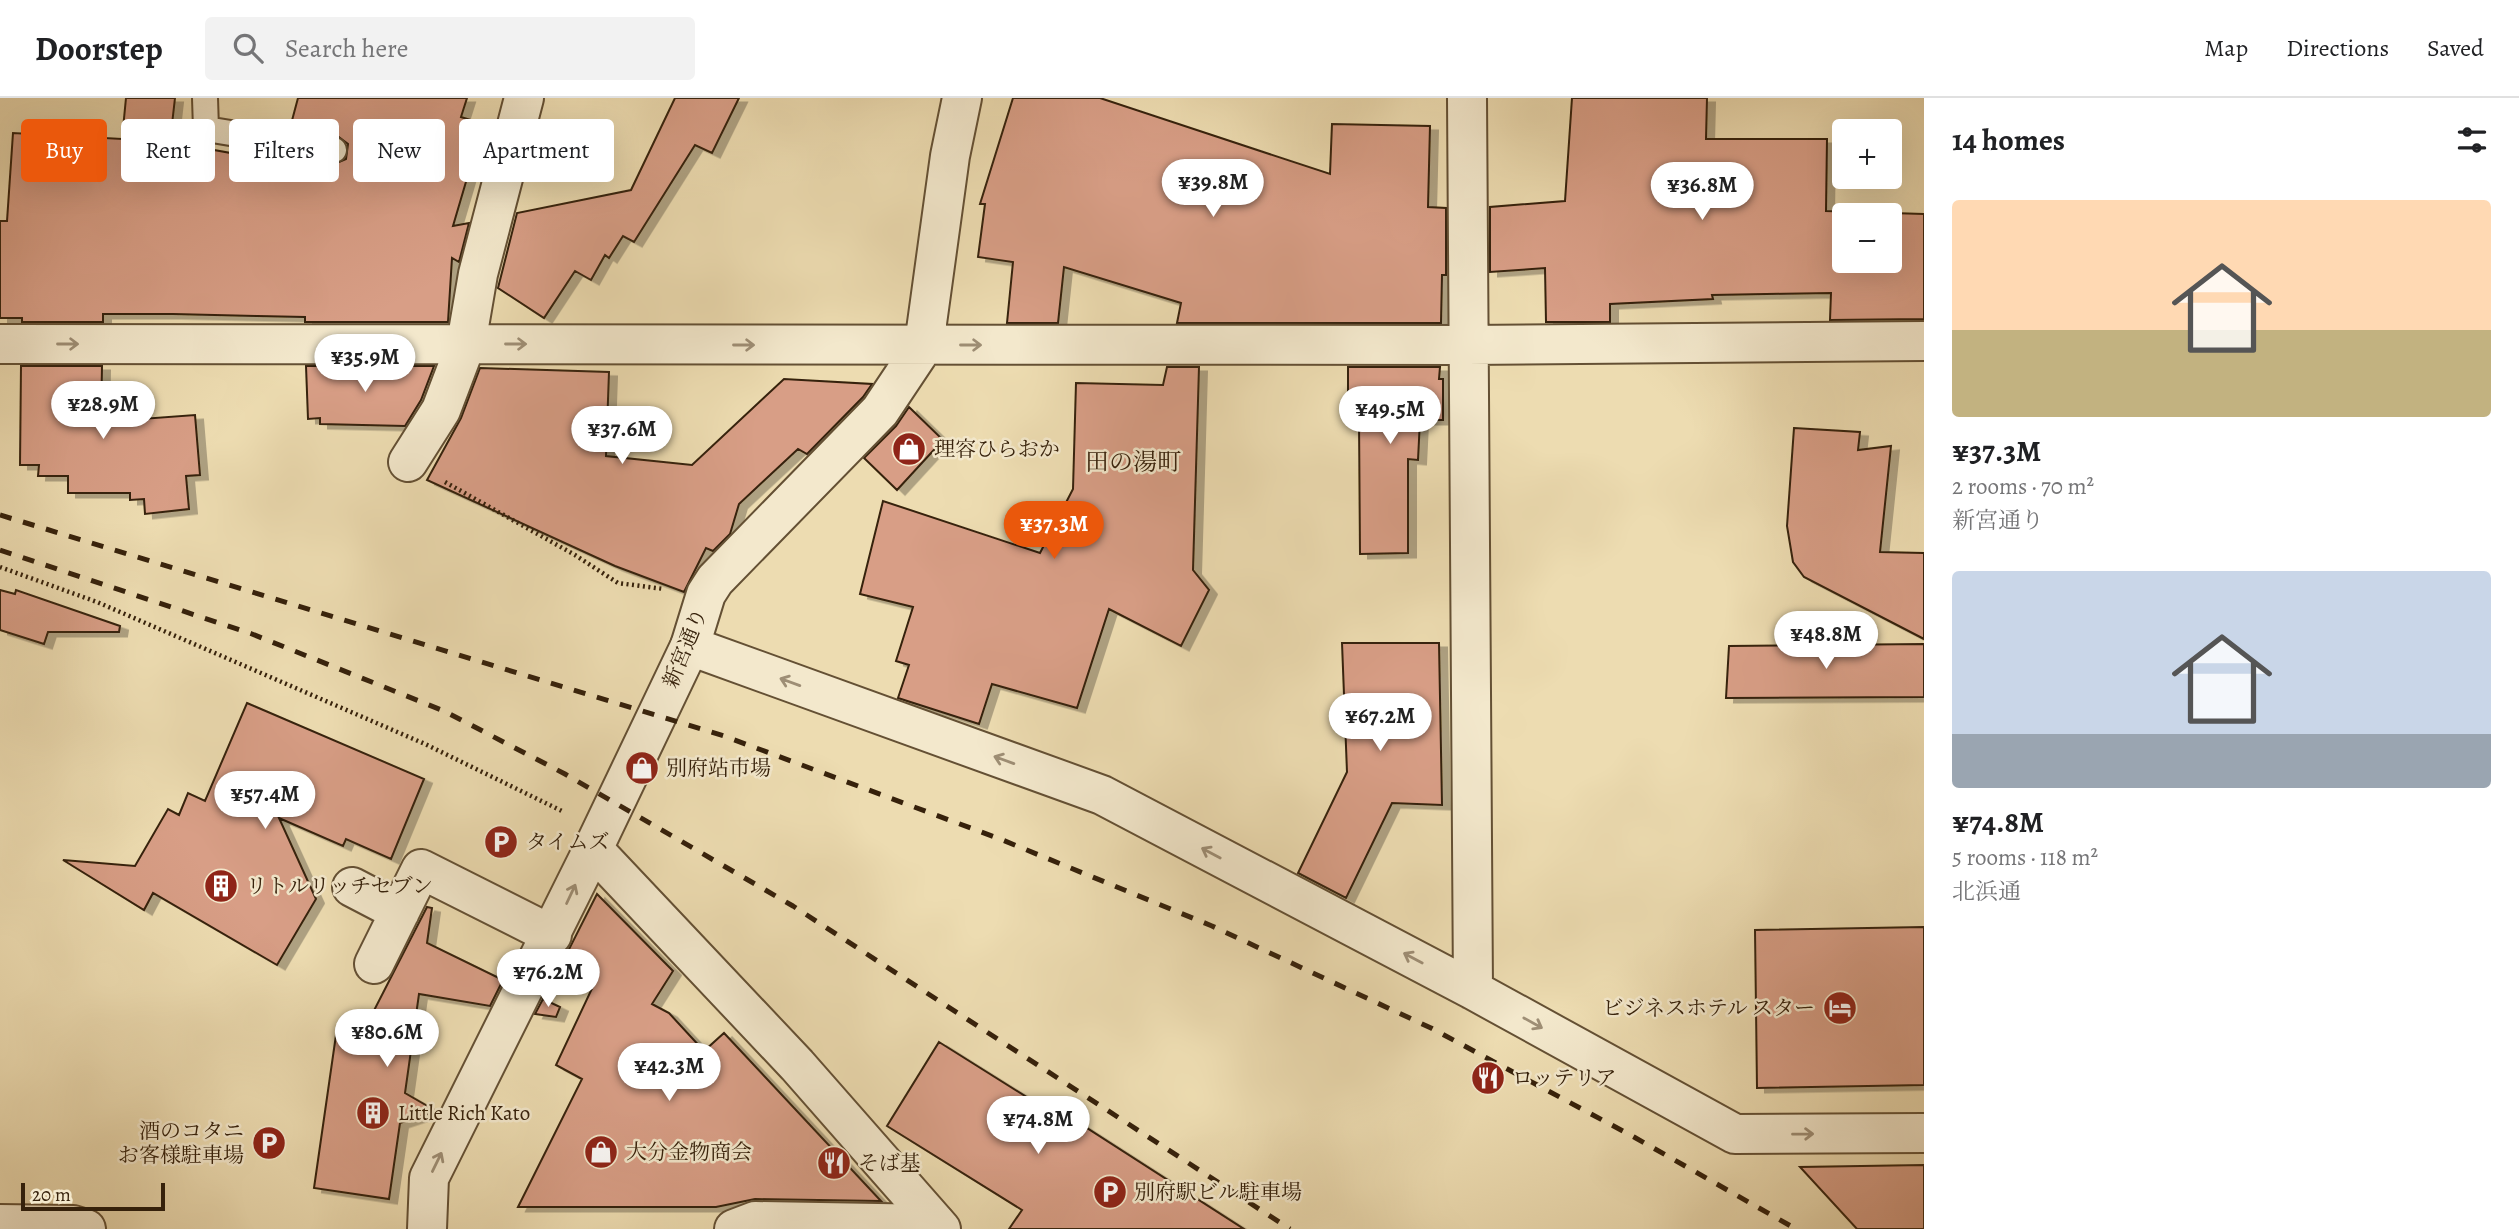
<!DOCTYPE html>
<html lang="en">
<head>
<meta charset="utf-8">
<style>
  :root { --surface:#fff; --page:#f2f2f2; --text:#202124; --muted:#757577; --line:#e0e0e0; --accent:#ea580c }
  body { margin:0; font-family:Alegreya,"Noto Serif JP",serif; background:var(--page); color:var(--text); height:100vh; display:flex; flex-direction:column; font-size:26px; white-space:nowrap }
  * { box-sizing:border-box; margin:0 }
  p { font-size:23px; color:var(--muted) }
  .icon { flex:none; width:38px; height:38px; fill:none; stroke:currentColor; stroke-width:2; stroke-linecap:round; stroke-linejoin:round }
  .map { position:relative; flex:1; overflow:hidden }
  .sheet { display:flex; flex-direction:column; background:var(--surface); width:595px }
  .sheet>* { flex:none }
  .banner { position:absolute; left:21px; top:21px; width:665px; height:63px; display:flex; gap:14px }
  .fabs { position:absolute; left:1832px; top:21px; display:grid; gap:14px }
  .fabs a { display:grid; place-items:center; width:70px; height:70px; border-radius:7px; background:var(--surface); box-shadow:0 7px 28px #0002; font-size:35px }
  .scale { position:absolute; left:21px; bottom:18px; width:144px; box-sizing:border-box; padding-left:7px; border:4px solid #36210b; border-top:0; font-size:19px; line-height:24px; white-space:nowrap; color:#36210b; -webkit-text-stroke:5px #f3e8cc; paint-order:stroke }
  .price { position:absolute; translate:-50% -60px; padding:0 16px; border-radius:24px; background:#fff; color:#222; font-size:23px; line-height:46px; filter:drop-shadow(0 2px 4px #0008) }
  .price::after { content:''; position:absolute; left:50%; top:42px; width:21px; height:16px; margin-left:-10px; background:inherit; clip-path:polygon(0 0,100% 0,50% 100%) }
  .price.on { background:var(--accent); color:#fff }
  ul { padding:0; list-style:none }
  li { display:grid; align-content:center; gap:14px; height:371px; padding:0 28px }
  li span { display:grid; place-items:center; height:217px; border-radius:7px; color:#555 }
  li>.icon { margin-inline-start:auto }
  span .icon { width:126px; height:126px; fill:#fffc; stroke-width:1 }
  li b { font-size:30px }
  h2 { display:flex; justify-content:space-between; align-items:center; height:84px; padding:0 28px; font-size:30px }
  .chip { padding:0 24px; border-radius:7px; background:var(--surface); box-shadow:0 7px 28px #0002; font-size:24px; line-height:63px }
  .chip.on { background:var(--accent); color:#fff }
  header { display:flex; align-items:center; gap:42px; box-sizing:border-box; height:98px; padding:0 35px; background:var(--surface); border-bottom:2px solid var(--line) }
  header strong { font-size:33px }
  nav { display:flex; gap:38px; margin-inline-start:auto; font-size:24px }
  .search { width:490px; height:63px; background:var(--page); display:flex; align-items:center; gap:18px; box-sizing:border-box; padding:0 24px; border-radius:7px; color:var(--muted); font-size:26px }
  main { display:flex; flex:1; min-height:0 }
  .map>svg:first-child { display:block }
  .building { fill:#d89e86; stroke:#36210b; stroke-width:2; fill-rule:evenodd; filter:url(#shadow) }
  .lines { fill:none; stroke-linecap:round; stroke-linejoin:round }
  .service-casing { stroke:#645034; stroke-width:28 }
  .minor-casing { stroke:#645034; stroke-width:42 }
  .tertiary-casing { stroke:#645034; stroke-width:42 }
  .path { stroke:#36210b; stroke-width:4.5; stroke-dasharray:2 3.5; stroke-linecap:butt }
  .service { stroke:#f3e8cc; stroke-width:24 }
  .minor { stroke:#f3e8cc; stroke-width:38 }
  .tertiary { stroke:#f3e8cc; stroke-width:38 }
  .rail { stroke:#36210b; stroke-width:5; stroke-dasharray:12 12; stroke-linecap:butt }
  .oneway { stroke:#9e8e75 }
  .labels { text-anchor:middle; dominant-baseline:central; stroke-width:5; stroke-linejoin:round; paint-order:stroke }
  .poi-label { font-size:21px; fill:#36210b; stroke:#f3e8cc; text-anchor:start }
  .street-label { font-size:21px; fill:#36210b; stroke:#f3e8cc }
  .quarter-label { font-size:24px; fill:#36210b; stroke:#f3e8cc }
</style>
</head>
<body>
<header>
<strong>Doorstep</strong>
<div class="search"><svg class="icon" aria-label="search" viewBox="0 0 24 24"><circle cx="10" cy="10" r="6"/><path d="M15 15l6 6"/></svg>Search here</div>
<nav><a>Map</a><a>Directions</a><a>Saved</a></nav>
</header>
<main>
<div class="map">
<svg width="1924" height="1131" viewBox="0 0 1924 1131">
  <defs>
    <filter id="shadow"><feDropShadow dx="8" dy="4.5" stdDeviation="0" flood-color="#0004"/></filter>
  </defs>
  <rect width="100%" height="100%" fill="#eddcb1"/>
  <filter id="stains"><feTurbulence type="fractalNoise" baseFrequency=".00286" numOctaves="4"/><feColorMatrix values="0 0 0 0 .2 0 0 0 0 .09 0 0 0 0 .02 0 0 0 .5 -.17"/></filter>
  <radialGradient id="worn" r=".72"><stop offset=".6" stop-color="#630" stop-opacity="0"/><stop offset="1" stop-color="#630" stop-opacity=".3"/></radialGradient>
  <path class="building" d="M126,0H175L170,44L280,64L282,59L332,67L346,61L348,46L336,37L290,30L298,0H467L461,19L483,26L453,128L469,125L459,164L452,160L448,224H305V219L173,216H103V224H22V220H0V123H7L13,35L122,41Z
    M675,0H739L712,55L695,47L634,144L623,138L609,160L605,157L591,182L575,173L544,220L498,190L517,115L631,92Z
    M1013,0H1100L1330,76L1332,26L1430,28L1428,109L1446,110V177H1442L1441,225H1177L1181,205L1064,169L1058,225H1007L1013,164L978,159L985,106H980Z
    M1572,0H1707L1706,41H1827L1826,113L1924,116V221L1830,222L1831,195L1712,197L1713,201L1610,206V224H1546L1545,170L1490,174V109L1565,103ZM1844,117H1890V163H1844Z
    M21,268H102L101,324L195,317L200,377L186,378L189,411L145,416L144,401L130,402V395H68V378H38L39,367H20Z
    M306,268H434L421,302L405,328L320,326V320L308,321Z
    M1167,269H1199L1193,472L1209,492L1181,548L1109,511L1077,610L992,586L979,626L898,600L909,567L896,563L913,509L860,496L883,403L1040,455L1073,391L1076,285L1163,287Z
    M1348,269H1440L1439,281H1443V322H1420L1418,362L1408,361V455L1360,456L1359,321H1348Z
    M480,270L609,274L606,358L692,367L784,281L872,286L863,299L807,356L798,351L739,406L730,436L713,453L706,450L684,494L615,468L427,382L461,320Z
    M909,309L943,342L897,392L864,360L896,328Z
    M1794,330L1860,334L1858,352L1891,348L1880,454L1924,455V541L1804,479L1793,464L1787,428Z
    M0,492L15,496L16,492L120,528L119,534H48L44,546L0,532Z
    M1342,545H1439L1442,707L1392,705L1346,800L1298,775L1347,674Z
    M1924,546V599L1726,600L1729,548Z
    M247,605L424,681L391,761L346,741L343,748L279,720L316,801L277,867L153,795L144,812L63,762L135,768L168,711L179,717L188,695L205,703Z
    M597,796L673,873L652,906L669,915L704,953L724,935L881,1103L755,1101L716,1109H518L582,981L556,967L596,882L562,865Z
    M427,809L432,810L427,845L503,882L490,908L419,896L405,995L436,1013L400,1025L389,1101L314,1090L337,930L363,934Z
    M1924,829V987L1757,990L1755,832Z
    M543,901L560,909L556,919L535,916Z
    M939,944L1076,1030L1079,1025L1244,1131H1009L1022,1112L887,1028Z
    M1924,1067V1131H1857L1800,1069Z"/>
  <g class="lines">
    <g class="service-casing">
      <path id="service" d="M205,0L206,31L334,52"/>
    </g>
    <g class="minor-casing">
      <path id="minor" d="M962,0L950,58L924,247L880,313L715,482L706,496L690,548L1102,697L1473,892L1735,1036L1924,1035
        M1467,0L1473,892
        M0,246L1468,247L1924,243
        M408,364L441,312L466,246L478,176L524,0
        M352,789L400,814
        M374,866L421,771L552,837
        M0,1126L73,1127L86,1131
        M427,1131L429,1080L593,751
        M734,1131L755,1123L936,1126V1131"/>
    </g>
    <g class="tertiary-casing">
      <path id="tertiary" d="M690,548L593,751L797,967L941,1131"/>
    </g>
    <path class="path" d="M445,384L575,457L618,485L664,491
      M0,469L97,504L425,646L564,714"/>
    <use href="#service" class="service"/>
    <use href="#minor" class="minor"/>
    <use href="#tertiary" class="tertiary"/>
    <path class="rail" d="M0,417L724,638L1000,741L1212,828L1431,930L1634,1039L1796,1131
      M0,452L252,536L444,613L565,676L793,808L1290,1131"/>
  </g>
  <defs><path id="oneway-shaft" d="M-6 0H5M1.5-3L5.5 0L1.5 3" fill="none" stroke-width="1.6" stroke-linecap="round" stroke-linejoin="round" transform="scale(1.75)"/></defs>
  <g class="oneway">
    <use href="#oneway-shaft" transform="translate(68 246)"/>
    <use href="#oneway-shaft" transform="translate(516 246)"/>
    <use href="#oneway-shaft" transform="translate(744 247)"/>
    <use href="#oneway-shaft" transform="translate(971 247)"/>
    <use href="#oneway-shaft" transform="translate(790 584) rotate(-160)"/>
    <use href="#oneway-shaft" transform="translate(1004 662) rotate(-160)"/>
    <use href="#oneway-shaft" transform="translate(1211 755) rotate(-152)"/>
    <use href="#oneway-shaft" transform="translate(571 796) rotate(-65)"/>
    <use href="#oneway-shaft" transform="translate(1413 860) rotate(-152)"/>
    <use href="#oneway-shaft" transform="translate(1533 925) rotate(29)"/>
    <use href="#oneway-shaft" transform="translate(1803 1036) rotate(-1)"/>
    <use href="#oneway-shaft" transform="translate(437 1064) rotate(-64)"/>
  </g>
  <defs>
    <g id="shop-disc" transform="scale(1.75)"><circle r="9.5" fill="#8f2418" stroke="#f3e8cc"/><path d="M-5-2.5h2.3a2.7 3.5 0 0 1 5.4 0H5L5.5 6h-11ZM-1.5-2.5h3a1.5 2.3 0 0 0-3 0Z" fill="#fff"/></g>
    <g id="parking-disc" transform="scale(1.75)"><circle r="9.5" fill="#8f2418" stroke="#f3e8cc"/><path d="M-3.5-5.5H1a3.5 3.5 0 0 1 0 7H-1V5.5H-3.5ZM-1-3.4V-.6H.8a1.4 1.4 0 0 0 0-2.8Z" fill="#fff"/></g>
    <g id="building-disc" transform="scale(1.75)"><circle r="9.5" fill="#8f2418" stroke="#f3e8cc"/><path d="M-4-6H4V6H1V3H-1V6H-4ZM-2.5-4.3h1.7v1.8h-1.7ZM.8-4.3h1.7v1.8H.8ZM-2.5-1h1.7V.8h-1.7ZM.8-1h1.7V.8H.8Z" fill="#fff"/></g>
    <g id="hotel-disc" transform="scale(1.75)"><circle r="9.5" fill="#8f2418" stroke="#f3e8cc"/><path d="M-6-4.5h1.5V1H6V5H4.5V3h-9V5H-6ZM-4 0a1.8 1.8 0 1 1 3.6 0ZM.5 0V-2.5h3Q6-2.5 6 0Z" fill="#fff"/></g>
    <g id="restaurant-disc" transform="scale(1.75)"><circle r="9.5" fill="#8f2418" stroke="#f3e8cc"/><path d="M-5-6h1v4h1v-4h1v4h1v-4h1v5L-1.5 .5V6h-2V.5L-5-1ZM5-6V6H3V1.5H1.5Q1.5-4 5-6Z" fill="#fff"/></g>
  </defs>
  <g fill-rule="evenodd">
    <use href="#shop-disc" x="909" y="351"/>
    <use href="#shop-disc" x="642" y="670"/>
    <use href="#parking-disc" x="501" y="744"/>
    <use href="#building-disc" x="221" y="788"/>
    <use href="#hotel-disc" x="1840" y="910"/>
    <use href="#restaurant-disc" x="1488" y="980"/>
    <use href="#building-disc" x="373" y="1015"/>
    <use href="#parking-disc" x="269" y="1045"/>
    <use href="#shop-disc" x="601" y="1054"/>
    <use href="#restaurant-disc" x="834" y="1065"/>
    <use href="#parking-disc" x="1110" y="1094"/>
  </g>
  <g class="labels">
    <g class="poi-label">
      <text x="934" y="351">理容ひらおか</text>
      <text x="666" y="670">別府站市場</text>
      <text x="526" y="744">タイムズ</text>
      <text x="246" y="788">リトルリッチセブン</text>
      <text x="1815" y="910" text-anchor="end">ビジネスホテル スター</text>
      <text x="1512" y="980">ロッテリア</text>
      <text x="398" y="1015">Little Rich Kato</text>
      <text x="244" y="1033" text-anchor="end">酒のコタニ<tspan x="244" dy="24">お客様駐車場</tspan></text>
      <text x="626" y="1054">大分金物商会</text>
      <text x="858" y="1065">そば基</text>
      <text x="1134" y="1094">別府駅ビル駐車場</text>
    </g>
    <g class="street-label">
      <text transform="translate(685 550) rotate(-68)">新宮通り</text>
    </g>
    <g class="quarter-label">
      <text x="1133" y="364">田の湯町</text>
    </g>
  </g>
  <rect width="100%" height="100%" filter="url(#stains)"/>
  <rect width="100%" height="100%" fill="url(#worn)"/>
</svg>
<div class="fabs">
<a>+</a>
<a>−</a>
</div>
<div class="scale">20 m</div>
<b class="price" style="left:1213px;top:121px">¥39.8M</b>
<b class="price" style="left:1702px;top:124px">¥36.8M</b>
<b class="price" style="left:365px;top:296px">¥35.9M</b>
<b class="price" style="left:103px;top:343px">¥28.9M</b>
<b class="price" style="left:1390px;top:348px">¥49.5M</b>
<b class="price" style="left:622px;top:368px">¥37.6M</b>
<b class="price on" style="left:1054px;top:463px">¥37.3M</b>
<b class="price" style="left:1826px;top:573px">¥48.8M</b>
<b class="price" style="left:1380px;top:655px">¥67.2M</b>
<b class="price" style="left:265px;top:733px">¥57.4M</b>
<b class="price" style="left:548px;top:911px">¥76.2M</b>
<b class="price" style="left:387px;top:971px">¥80.6M</b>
<b class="price" style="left:669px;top:1005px">¥42.3M</b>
<b class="price" style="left:1038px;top:1058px">¥74.8M</b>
<div class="banner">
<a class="chip on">Buy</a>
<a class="chip">Rent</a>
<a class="chip">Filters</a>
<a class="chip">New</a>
<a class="chip">Apartment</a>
</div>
</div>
<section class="sheet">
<h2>14 homes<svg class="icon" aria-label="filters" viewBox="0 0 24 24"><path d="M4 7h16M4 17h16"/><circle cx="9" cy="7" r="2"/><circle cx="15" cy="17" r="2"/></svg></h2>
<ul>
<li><span style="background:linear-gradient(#ffd9b3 60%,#c2b280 0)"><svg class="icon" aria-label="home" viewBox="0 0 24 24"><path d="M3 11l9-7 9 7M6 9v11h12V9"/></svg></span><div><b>¥37.3M</b><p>2 rooms · 70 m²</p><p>新宮通り</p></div></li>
<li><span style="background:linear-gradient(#c9d6e8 75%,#9aa5b1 0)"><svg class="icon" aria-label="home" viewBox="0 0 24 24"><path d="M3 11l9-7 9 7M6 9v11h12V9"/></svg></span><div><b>¥74.8M</b><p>5 rooms · 118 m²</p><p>北浜通</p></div></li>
</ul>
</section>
</main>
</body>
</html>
